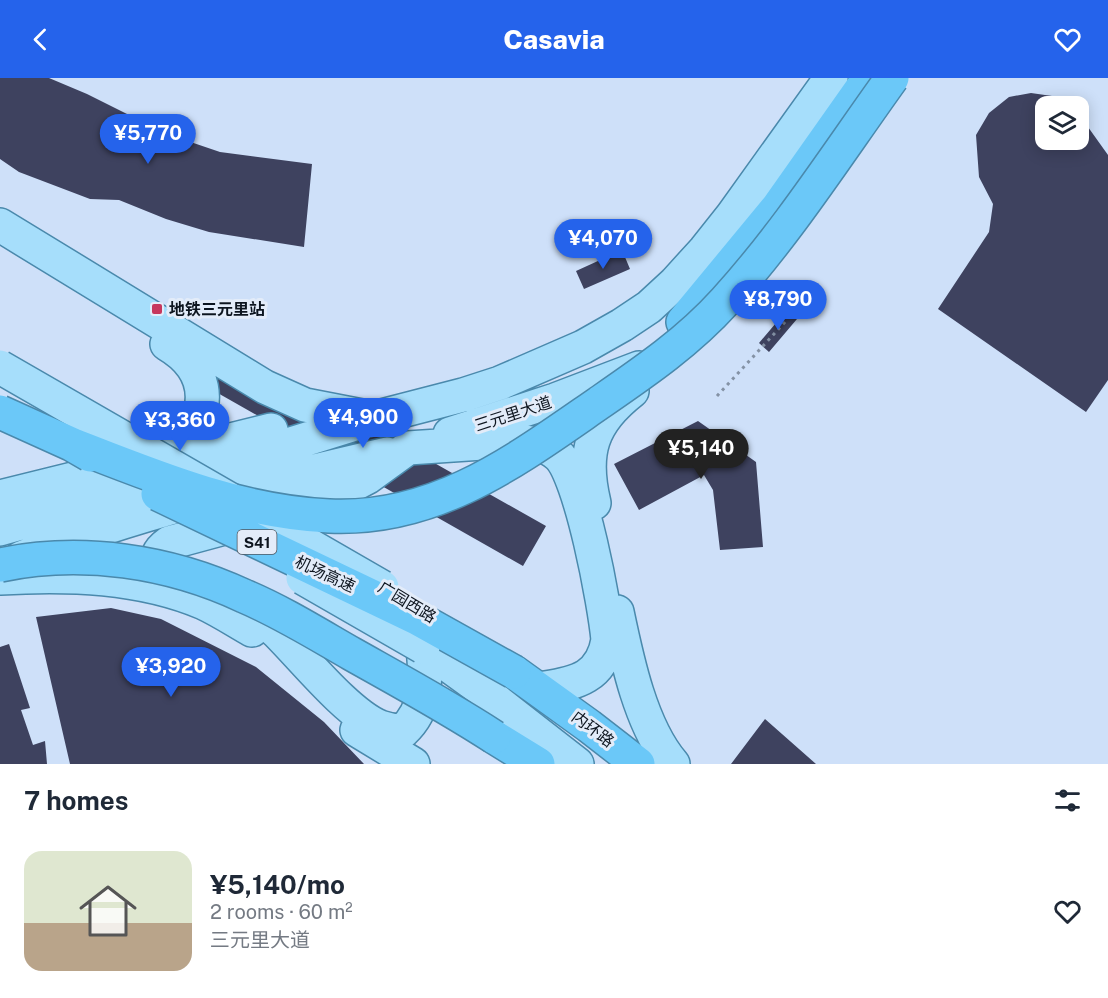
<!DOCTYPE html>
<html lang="en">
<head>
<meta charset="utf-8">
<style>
  :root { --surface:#fff; --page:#f2f2f3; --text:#1f2937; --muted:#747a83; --accent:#2563eb }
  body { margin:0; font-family:"Public Sans","Noto Sans SC",sans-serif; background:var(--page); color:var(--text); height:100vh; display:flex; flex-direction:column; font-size:22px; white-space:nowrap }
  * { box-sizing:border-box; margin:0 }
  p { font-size:20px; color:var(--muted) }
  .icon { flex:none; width:33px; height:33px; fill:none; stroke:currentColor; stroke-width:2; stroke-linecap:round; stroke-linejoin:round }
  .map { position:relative; height:686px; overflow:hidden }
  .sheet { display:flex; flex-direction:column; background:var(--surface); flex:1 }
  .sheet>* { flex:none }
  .fabs { position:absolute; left:1035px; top:18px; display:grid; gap:12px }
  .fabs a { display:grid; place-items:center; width:54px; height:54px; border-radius:12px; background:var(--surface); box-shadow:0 3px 15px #0003; font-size:30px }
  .price { position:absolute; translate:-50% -51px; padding:0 14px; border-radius:21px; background:var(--accent); color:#fff; font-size:20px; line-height:39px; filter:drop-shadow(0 2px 3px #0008) }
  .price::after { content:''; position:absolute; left:50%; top:36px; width:18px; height:14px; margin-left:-9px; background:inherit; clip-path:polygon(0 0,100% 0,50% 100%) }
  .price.on { background:#222; color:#fff }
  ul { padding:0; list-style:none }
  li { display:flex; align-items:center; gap:18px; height:150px; padding:0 24px }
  li span { display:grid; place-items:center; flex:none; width:168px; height:120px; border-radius:18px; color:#555 }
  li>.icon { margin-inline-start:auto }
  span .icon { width:72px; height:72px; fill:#fffc; stroke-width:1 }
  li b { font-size:26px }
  h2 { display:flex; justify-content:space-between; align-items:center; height:72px; padding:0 24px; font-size:26px }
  header { display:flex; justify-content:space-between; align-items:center; height:78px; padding:0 24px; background:var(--accent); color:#fff; font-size:27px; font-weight:800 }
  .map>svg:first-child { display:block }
  .building { fill:#3e425f }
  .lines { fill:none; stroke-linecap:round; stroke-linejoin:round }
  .major-casing { stroke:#4a89ac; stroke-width:36 }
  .highway-casing { stroke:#4a89ac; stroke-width:36 }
  .path { stroke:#8492a5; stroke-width:3; stroke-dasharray:3 4.5; stroke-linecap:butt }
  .major { stroke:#a6defb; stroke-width:33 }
  .highway { stroke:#6bc8f8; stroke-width:33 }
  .major-bridge-casing { stroke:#4a89ac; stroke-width:36; stroke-linecap:butt }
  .highway-bridge-casing { stroke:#4a89ac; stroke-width:36; stroke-linecap:butt }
  .major-bridge { stroke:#a6defb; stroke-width:33 }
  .highway-bridge { stroke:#6bc8f8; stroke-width:33 }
  .poi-dot { fill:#c6375d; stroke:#e3ecf9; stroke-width:2 }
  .labels { text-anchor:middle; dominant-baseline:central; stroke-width:6; stroke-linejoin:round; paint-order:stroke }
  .shield { fill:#e3ecf9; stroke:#4d5660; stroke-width:1.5 }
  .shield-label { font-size:15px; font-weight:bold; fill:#0d151f }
  .poi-label { font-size:16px; font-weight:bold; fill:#0d151f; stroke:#e3ecf9; text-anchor:start }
  .street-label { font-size:16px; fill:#0d151f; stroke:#e3ecf9 }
</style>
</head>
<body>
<header><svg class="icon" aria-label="back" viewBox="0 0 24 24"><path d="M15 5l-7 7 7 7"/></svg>Casavia<svg class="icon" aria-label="heart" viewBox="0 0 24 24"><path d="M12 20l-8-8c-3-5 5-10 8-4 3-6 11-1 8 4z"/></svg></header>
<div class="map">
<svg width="1108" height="686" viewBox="0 0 1108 686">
  <rect width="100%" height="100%" fill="#cee0f9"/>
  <path class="building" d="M0,0H49L87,16L167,56L220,74L312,86L304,169L209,154L166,141L119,122L90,121L19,94L0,81Z
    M1031,15L1052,18L1072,28H1046V62H1078V35L1108,77V302L1086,334L938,231L989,154L993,126L979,99L976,57L989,35L1009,19Z
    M622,172L630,191L584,211L576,193Z
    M787,232L797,241L769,274L759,265Z
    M201,253L546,448L523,488L179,293Z
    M698,343L756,384L763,469L720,472L713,412L704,397L639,432L614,386Z
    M111,530L161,541L256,589L324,644L364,686H70L36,539Z
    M9,566L30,630L21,632L33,667L45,663L47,686H0V569Z
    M765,641L816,686H731Z"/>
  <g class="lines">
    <g class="major-casing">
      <path id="major" d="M0,147L265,309L305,327L367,339
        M450,356L555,322L639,290
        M165,375C170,372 177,370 181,366C189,361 193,352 197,344C211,310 196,283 167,266
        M0,419L271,352
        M594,425C582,375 591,345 632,313
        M0,451L201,394L374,340L463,317L500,305L583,269L622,247L649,229L675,205L705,172L732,138L831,0
        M21,480C139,433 263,405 387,376
        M0,500C68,496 140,498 204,525C221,533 236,543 252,552
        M180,505C160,497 146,481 169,465L312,426L334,417L368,399L408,370L514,363C529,364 546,366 558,377C581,397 605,528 608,562C602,599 577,605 545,610
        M237,526L267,545L278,555C304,581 348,636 380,649C388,652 395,653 403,653C428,630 426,600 423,569
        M617,534C627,582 641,649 673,686
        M423,569L481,611L577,686
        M357,652L413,686"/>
    </g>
    <g class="highway-casing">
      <path id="highway" d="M683,244L778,129L869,0
        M514,594L589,648L638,686
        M494,659L538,686"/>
    </g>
    <path class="path" d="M717,318L786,243"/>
    <use href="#major" class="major"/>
    <use href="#highway" class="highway"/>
    <g class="major-bridge-casing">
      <path id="major-bridge" d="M0,289L382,509
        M303,500L423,569"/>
    </g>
    <g class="highway-bridge-casing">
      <path id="highway-bridge" d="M0,334L71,366L90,377
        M71,366C153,398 239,434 329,438C436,443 515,383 599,325C644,294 688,264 725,223C787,155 838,75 892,0
        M158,416L417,540L514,594
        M0,487C82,470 169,483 244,518C282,534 317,556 352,576C400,603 448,629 494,659"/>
    </g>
    <use href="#major-bridge" class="major-bridge"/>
    <use href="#highway-bridge" class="highway-bridge"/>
  </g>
  <rect class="poi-dot" x="151" y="225" width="12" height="12" rx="3"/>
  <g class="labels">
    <rect class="shield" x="237.5" y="452" width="39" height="24" rx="4.5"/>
    <g class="shield-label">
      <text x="257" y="464">S41</text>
    </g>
    <g class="poi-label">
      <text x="169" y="231">地铁三元里站</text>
    </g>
    <g class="street-label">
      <text transform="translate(513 336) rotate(-18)">三元里大道</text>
      <text transform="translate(325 496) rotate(25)">机场高速</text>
      <text transform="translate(407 524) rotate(31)">广园西路</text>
      <text transform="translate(593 651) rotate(37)">内环路</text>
    </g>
  </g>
</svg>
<div class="fabs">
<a><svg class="icon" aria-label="layers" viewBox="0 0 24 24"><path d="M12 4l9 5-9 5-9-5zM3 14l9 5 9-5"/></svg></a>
</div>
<b class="price" style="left:148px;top:87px">¥5,770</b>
<b class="price" style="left:603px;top:192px">¥4,070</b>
<b class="price" style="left:778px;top:253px">¥8,790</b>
<b class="price" style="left:363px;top:371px">¥4,900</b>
<b class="price" style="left:180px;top:374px">¥3,360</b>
<b class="price on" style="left:701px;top:402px">¥5,140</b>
<b class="price" style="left:171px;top:620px">¥3,920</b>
</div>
<section class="sheet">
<h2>7 homes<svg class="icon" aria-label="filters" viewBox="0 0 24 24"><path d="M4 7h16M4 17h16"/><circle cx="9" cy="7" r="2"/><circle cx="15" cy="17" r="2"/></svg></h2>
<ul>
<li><span style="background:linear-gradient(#dfe7d0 60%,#b9a48a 0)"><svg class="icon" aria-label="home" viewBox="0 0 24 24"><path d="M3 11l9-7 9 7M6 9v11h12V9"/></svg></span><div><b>¥5,140/mo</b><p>2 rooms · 60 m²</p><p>三元里大道</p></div><svg class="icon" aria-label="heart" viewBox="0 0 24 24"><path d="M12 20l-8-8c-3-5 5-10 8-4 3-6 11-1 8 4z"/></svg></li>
</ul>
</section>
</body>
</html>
